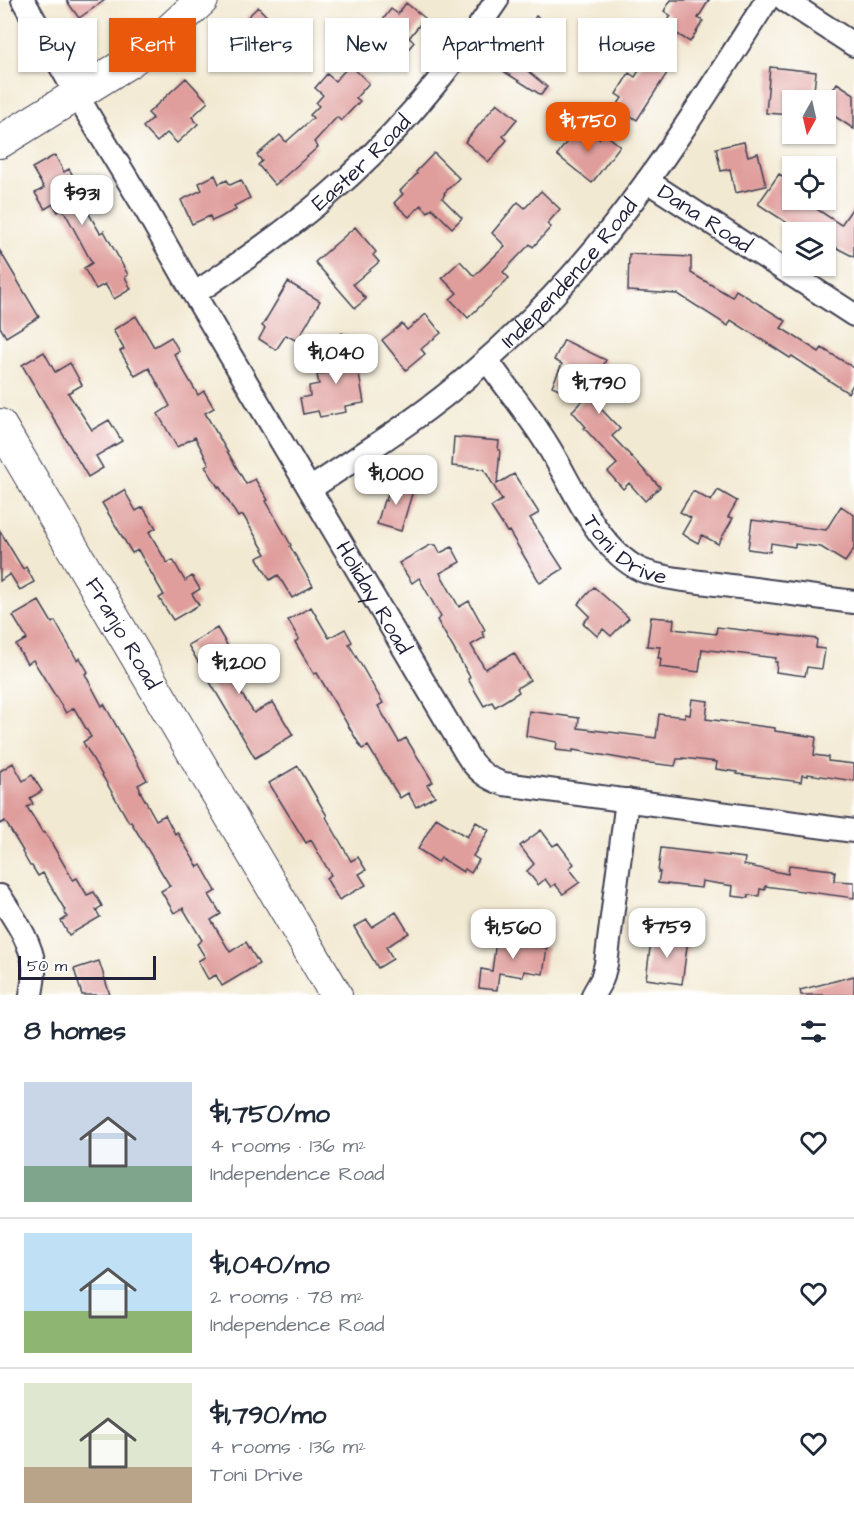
<!DOCTYPE html>
<html lang="en">
<head>
<meta charset="utf-8">
<style>
  :root { --surface:#fff; --page:#f2f2f3; --text:#1f2937; --muted:#747a83; --line:#e0e1e3; --accent:#ea580c }
  body { margin:0; font-family:"Architects Daughter",sans-serif; background:var(--page); color:var(--text); height:100vh; display:flex; flex-direction:column; font-size:22px; white-space:nowrap }
  * { box-sizing:border-box; margin:0 }
  p { font-size:20px; color:var(--muted) }
  .icon { flex:none; width:33px; height:33px; fill:none; stroke:currentColor; stroke-width:2; stroke-linecap:round; stroke-linejoin:round }
  .map { position:relative; height:995px; overflow:hidden }
  .drawer { display:flex; flex-direction:column; background:var(--surface); flex:1 }
  .drawer>* { flex:none }
  .top-card { position:absolute; left:18px; top:18px; width:819px; height:54px; display:flex; gap:12px }
  .needle { width:39px; rotate:188deg }
  .buttons { position:absolute; left:782px; top:90px; display:grid; gap:12px }
  .buttons a { display:grid; place-items:center; width:54px; height:54px; border-radius:0px; background:var(--surface); box-shadow:0 2px 4px #0004; font-size:30px }
  .scale { position:absolute; left:18px; bottom:15px; width:138px; box-sizing:border-box; padding-left:6px; border:3px solid #22223b; border-top:0; font-size:16px; line-height:21px; white-space:nowrap; color:#22223b; -webkit-text-stroke:4px #fff; paint-order:stroke }
  .price { position:absolute; translate:-50% -51px; padding:0 14px; border-radius:12px; background:#fff; color:#222; font-size:20px; line-height:39px; filter:drop-shadow(0 2px 3px #0008) }
  .price::after { content:''; position:absolute; left:50%; top:36px; width:18px; height:14px; margin-left:-9px; background:inherit; clip-path:polygon(0 0,100% 0,50% 100%) }
  .price.selected { background:var(--accent); color:#fff }
  ul { padding:0; list-style:none }
  li { display:flex; align-items:center; gap:18px; height:150px; padding:0 24px }
  li+li { border-top:2px solid var(--line) }
  li span { display:grid; place-items:center; flex:none; width:168px; height:120px; border-radius:0px; color:#555 }
  li>.icon { margin-inline-start:auto }
  span .icon { width:72px; height:72px; fill:#fffc; stroke-width:1 }
  li b { font-size:26px }
  h2 { display:flex; justify-content:space-between; align-items:center; height:72px; padding:0 24px; font-size:26px }
  .pill { padding:0 21px; border-radius:0px; background:var(--surface); box-shadow:0 2px 4px #0004; font-size:21px; line-height:54px }
  .pill.selected { background:var(--accent); color:#fff }
  .map>svg:first-child { display:block }
  .building { fill:#df9e9c }
  .lines { fill:none; stroke-linecap:round; stroke-linejoin:round }
  .street-casing { stroke:#414052; stroke-width:26 }
  .secondary-casing { stroke:#414052; stroke-width:34 }
  .street { stroke:#fff; stroke-width:22 }
  .secondary { stroke:#fff; stroke-width:32 }
  .labels { text-anchor:middle; dominant-baseline:central; stroke-width:4.5; stroke-linejoin:round; paint-order:stroke }
  .street-label { font-size:22px; fill:#22223b; stroke:#fff }
</style>
</head>
<body>
<div class="map">
<svg width="854" height="995" viewBox="0 0 854 995">
  <rect width="100%" height="100%" fill="#fff"/>
  <filter id="ink" filterUnits="userSpaceOnUse"><feTurbulence type="fractalNoise" baseFrequency=".0167" numOctaves="2"/><feDisplacementMap in="SourceGraphic" scale="12" xChannelSelector="R" yChannelSelector="G"/><feConvolveMatrix kernelMatrix="1 2 1 2 8 2 1 2 1" color-interpolation-filters="sRGB"/></filter>
  <filter id="wash" filterUnits="userSpaceOnUse"><feTurbulence type="fractalNoise" baseFrequency=".008" numOctaves="4" result="noise"/><feDisplacementMap in="SourceGraphic" scale="24" xChannelSelector="R" yChannelSelector="G"/><feGaussianBlur stdDeviation="1.35" result="paint"/><feColorMatrix in="noise" values="0 0 0 0 0 0 0 0 0 0 0 0 0 0 0 0 0 1.4 0 .05"/><feComposite in="paint" operator="in"/></filter>
  <g filter="url(#wash)">
    <rect width="100%" height="100%" fill="#f2e9d2"/>
    <g id="blocks">
      <path class="building" d="M66,0H105L79,18Z
        M671,0H709L698,18L703,21L690,42L664,26L671,16L664,11Z
        M406,3L425,18L409,38L414,42L398,62L368,39L391,9L398,14Z
        M258,7L275,25L259,41L264,46L256,55L247,63L242,57L235,64L217,46Z
        M536,16L558,30L540,58L533,53L523,67L547,87L541,95L503,71L507,64L506,63Z
        M648,57L669,70L637,120L616,107L622,98L616,94L629,73L635,77Z
        M350,65L369,83L356,98L360,101L341,121L337,117L314,142L318,147L275,185L258,165L262,161L257,155L280,135L286,142L313,118L310,115L319,106L316,103L323,95L315,88L327,74L335,81Z
        M770,67L816,72L813,100H792V115L766,113Z
        M186,78L208,102L192,117L198,124L177,143L167,133L157,142L143,127L153,118L148,113Z
        M837,83L854,94V129L825,110V102Z
        M497,103L517,119L503,136L507,140L489,162L465,142Z
        M579,125L599,139L604,133L620,146L592,183L557,155Z
        M744,142L748,156L758,153L766,186L735,193L730,169L721,171L716,148Z
        M434,153L459,178L444,193L445,194L442,198L462,218L452,228L432,208L428,212L421,205L409,217L394,203L403,194L400,191L417,174L416,172Z
        M55,155L64,172L69,169L83,192L78,195L100,233L104,231L128,275L125,277L131,289L114,299L105,284L96,289L84,268L92,263L63,209L58,212L53,204L45,209L35,193L44,188L32,168Z
        M779,174L792,182V200H816L812,206L841,225L854,206V257L837,248L825,266V232H801L758,204Z
        M215,175L219,184L227,180L230,185L241,180L250,198L234,206L236,210L212,221L210,216L192,224L181,200L202,190L199,183Z
        M541,191L560,209L547,224L551,227L533,247L530,244L503,272L509,278L468,318L450,299L457,293L442,278L460,261L474,276L505,246L492,233L518,202L525,208Z
        M355,227L376,252L373,255L379,262L353,284L366,299L355,308L315,262Z
        M0,251L39,317L6,337L0,327Z
        M629,254L691,257V273L732,297L736,290L786,321L781,328L819,352L822,348L854,368V383L848,393L792,356L790,358L731,320L728,326L678,294L628,291Z
        M288,282L320,301L297,341L286,335L276,350L259,339L265,328L262,326Z
        M426,314L441,333L421,349L425,354L406,370L382,340L402,324L407,330Z
        M136,316L154,347L171,337L179,351L174,354L198,395L204,391L214,408L205,413L246,484L255,479L268,500L266,501L291,545L290,546L313,586L292,598L278,575L270,580L257,558L266,554L243,515L238,517L219,486L218,487L205,466L209,464L195,437L177,447L158,414L170,406L149,368L135,376L120,351L124,349L113,330Z
        M342,333L354,345L364,403L345,406L346,412L320,417L318,411L303,414L300,398L310,396L309,386L319,384L317,375L353,368L330,346Z
        M564,340L606,360L589,396L620,429L612,436L660,487L645,501L629,483L623,489L608,472L617,464L584,428L586,427L572,411L583,400L552,386L562,364L554,360Z
        M44,352L55,372L70,363L82,385L68,393L92,430L109,420L122,441L96,456L103,468L88,477L22,365Z
        M454,437L499,441L498,450H500L497,484L514,474L539,513L530,518L563,569L540,583L509,531L507,532L491,507L502,500L484,469L452,466Z
        M392,480L414,487L401,531L377,524L384,500L386,501Z
        M124,490L136,511L143,507L156,528L149,532L167,563L173,560L185,581L192,576L200,589L192,594L199,605L173,620L159,598L164,595L138,550L132,553L102,503Z
        M718,490L737,501L728,517L733,518L718,544L702,535L698,543L682,534L691,518L680,512L693,491L711,501Z
        M841,506L854,515V549L845,562L821,547L795,544V547L771,543L770,552L748,549L752,520L826,530Z
        M0,531L23,569L26,567L34,582L20,590L10,574L0,581Z
        M430,545H436L440,553L452,547L460,562L440,573L459,607L469,601L485,630L482,632L485,637L471,645L485,669L514,653L530,680L517,688L519,692L495,707L492,702L484,706L468,679L470,677L437,620L441,617L419,578L412,583L399,563Z
        M594,587L629,618L611,636L603,629L597,636L583,623L590,616L578,604Z
        M39,601L52,623L55,621L77,660L80,658L88,672L85,674L102,706L104,704L147,780L138,785L141,791H140L156,820L165,815L175,834L177,832L198,867L201,865L216,891L209,895L221,914L211,920L230,952L246,942L259,964L222,986L216,975L208,979L198,961L205,957L197,944L202,940L183,908L174,913L161,891L170,886L131,822H129L83,742L91,737L74,708L66,713L33,660L27,664L16,645L27,639L13,616Z
        M311,607L329,638L345,629L352,642L349,644L383,703L378,706L399,742L406,738L433,782L427,785L435,796L416,807L408,793L400,798L368,746L362,749L317,673L314,674L295,642L299,639L288,620Z
        M651,617L674,619L673,629L716,634L717,627L817,639L816,648L825,649L822,669L807,667L805,676L776,672L777,662H775L776,658L702,649L699,672L660,667L661,658H658L660,647L647,646Z
        M217,628L246,677L235,684L254,713L273,702L293,735L255,758L188,645Z
        M692,699L708,701L706,719L775,728V731L816,737L814,755L828,757V761L854,764V781L808,774V776L802,775L801,782L737,774V772L716,769L717,762L683,758V759H677L675,766L641,762L573,750V752L556,750L557,742L526,736L529,711L579,718L578,728L656,738L659,714L685,717V714L690,715Z
        M13,763L23,781L32,775L42,791L30,798L33,804L27,807L43,833L45,832L73,880L77,878L87,895L94,892L102,906L96,910L100,917L69,935L61,921L67,917L64,911L65,910L43,873L38,876L32,866H30L22,852L23,851L5,821L0,824V771Z
        M298,766L327,816L326,817L351,861L358,857L366,870L359,874L366,885L339,900L326,878L331,875L311,840L306,843L269,783Z
        M436,818L467,837L476,822L489,830L473,856L479,860L471,873L465,869L463,872L441,858L438,862L418,849Z
        M541,830L553,846L558,843L574,864L569,868L580,882L563,894L555,884L551,887L545,879L538,885L527,871L534,864L520,846Z
        M661,848L745,858L744,865L788,874L789,865L833,870V871H835L834,881L854,882V898L765,886V890L760,889L759,896L748,895V898L732,896L733,886L702,881L701,888L658,883L660,872H658Z
        M396,912L409,933L386,947L393,959L378,968L354,927L367,920L372,927Z
        M497,933L534,939L533,946L547,948L543,974L524,971L523,977L499,973L497,990L479,988L481,969L492,971Z
        M652,933L688,939L682,984L646,979Z
        M99,961L110,995H82L74,969Z
        M854,976V995H801L800,990Z"/>
    </g>
  </g>
  <g filter="url(#ink)">
    <use href="#blocks" fill-opacity="0" stroke="#414052" stroke-width="1.5"/>
    <g class="lines">
      <g class="street-casing">
        <g id="street">
          <path id="s1" d="M23,0L89,116L146,210L194,294L467,755C476,770 487,779 504,784L854,831"/>
          <path d="M785,0L854,45"/>
          <path id="s2" d="M647,181L854,315"/>
          <path id="s3" d="M194,294C240,263 285,232 327,196C393,140 449,72 497,0"/>
          <path id="s4" d="M487,360C507,389 530,416 548,446C573,486 597,549 641,570C653,575 665,577 677,579L854,602"/>
          <path id="s5" d="M310,489C365,452 422,417 472,373C523,329 572,279 614,225C670,154 718,76 767,0"/>
          <path d="M0,896C13,917 31,941 34,966C35,975 32,986 31,995"/>
          <path d="M593,995L602,979L606,964L627,800"/>
        </g>
      </g>
      <g class="secondary-casing">
        <g id="secondary">
          <path d="M0,142L129,62L164,35L202,0"/>
          <path id="s6" d="M0,425L336,995"/>
        </g>
      </g>
      <use href="#street" class="street"/>
      <use href="#secondary" class="secondary"/>
    </g>
  </g>
  <g class="labels">
    <g class="street-label">
      <text stroke="none"><textPath href="#s3" startOffset="213">Easter Road</textPath></text>
      <text stroke="none"><textPath href="#s2" startOffset="69">Dana Road</textPath></text>
      <text stroke="none"><textPath href="#s5" startOffset="339">Independence Road</textPath></text>
      <text stroke="none"><textPath href="#s4" startOffset="238">Toni Drive</textPath></text>
      <text stroke="none"><textPath href="#s1" startOffset="693">Holiday Road</textPath></text>
      <text stroke="none"><textPath href="#s6" startOffset="242">Franjo Road</textPath></text>
    </g>
  </g>
</svg>
<div class="buttons">
<a><svg class="needle" viewBox="-14 -14 28 28"><path d="M0-13l5 13h-10z" fill="#e53935"/><path d="M0 13l5-13h-10z" fill="#747a83"/></svg></a>
<a><svg class="icon" aria-label="locate" viewBox="0 0 24 24"><circle cx="12" cy="12" r="6"/><path d="M12 2v4M12 18v4M2 12h4M18 12h4"/></svg></a>
<a><svg class="icon" aria-label="layers" viewBox="0 0 24 24"><path d="M12 4l9 5-9 5-9-5zM3 14l9 5 9-5"/></svg></a>
</div>
<div class="scale">50 m</div>
<b class="price selected" style="left:588px;top:153px">$1,750</b>
<b class="price" style="left:82px;top:226px">$931</b>
<b class="price" style="left:336px;top:385px">$1,040</b>
<b class="price" style="left:599px;top:415px">$1,790</b>
<b class="price" style="left:396px;top:506px">$1,000</b>
<b class="price" style="left:239px;top:695px">$1,200</b>
<b class="price" style="left:667px;top:959px">$759</b>
<b class="price" style="left:513px;top:960px">$1,560</b>
<div class="top-card">
<a class="pill">Buy</a>
<a class="pill selected">Rent</a>
<a class="pill">Filters</a>
<a class="pill">New</a>
<a class="pill">Apartment</a>
<a class="pill">House</a>
</div>
</div>
<section class="drawer">
<h2>8 homes<svg class="icon" aria-label="filters" viewBox="0 0 24 24"><path d="M4 7h16M4 17h16"/><circle cx="9" cy="7" r="2"/><circle cx="15" cy="17" r="2"/></svg></h2>
<ul>
<li><span style="background:linear-gradient(#c9d6e8 70%,#7fa58c 0)"><svg class="icon" aria-label="home" viewBox="0 0 24 24"><path d="M3 11l9-7 9 7M6 9v11h12V9"/></svg></span><div><b>$1,750/mo</b><p>4 rooms · 136 m²</p><p>Independence Road</p></div><svg class="icon" aria-label="heart" viewBox="0 0 24 24"><path d="M12 20l-8-8c-3-5 5-10 8-4 3-6 11-1 8 4z"/></svg></li>
<li><span style="background:linear-gradient(#bfe0f5 65%,#8fb573 0)"><svg class="icon" aria-label="home" viewBox="0 0 24 24"><path d="M3 11l9-7 9 7M6 9v11h12V9"/></svg></span><div><b>$1,040/mo</b><p>2 rooms · 78 m²</p><p>Independence Road</p></div><svg class="icon" aria-label="heart" viewBox="0 0 24 24"><path d="M12 20l-8-8c-3-5 5-10 8-4 3-6 11-1 8 4z"/></svg></li>
<li><span style="background:linear-gradient(#dfe7d0 70%,#b9a48a 0)"><svg class="icon" aria-label="home" viewBox="0 0 24 24"><path d="M3 11l9-7 9 7M6 9v11h12V9"/></svg></span><div><b>$1,790/mo</b><p>4 rooms · 136 m²</p><p>Toni Drive</p></div><svg class="icon" aria-label="heart" viewBox="0 0 24 24"><path d="M12 20l-8-8c-3-5 5-10 8-4 3-6 11-1 8 4z"/></svg></li>
</ul>
</section>
</body>
</html>
